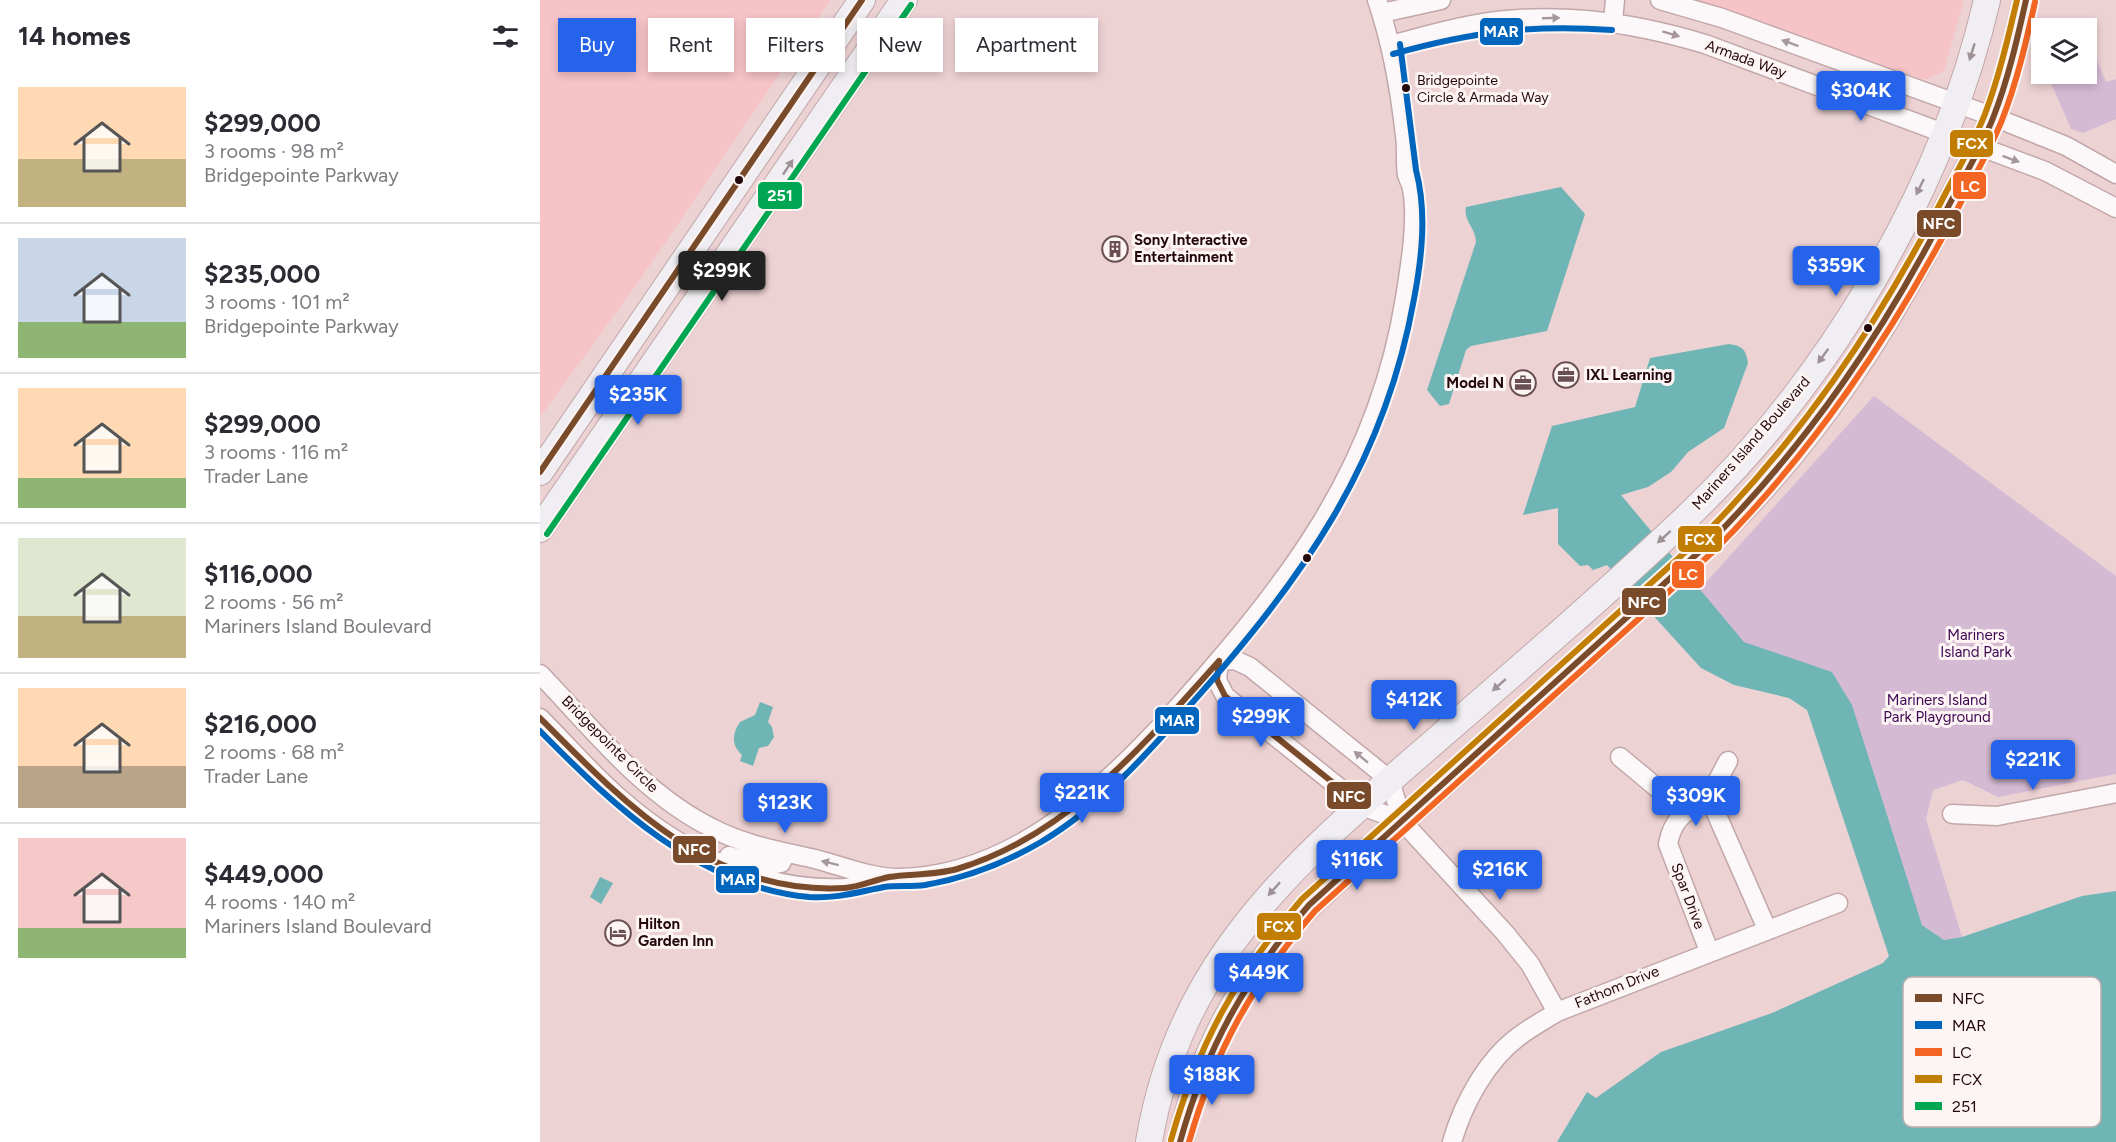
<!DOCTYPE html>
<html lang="en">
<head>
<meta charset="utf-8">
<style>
  :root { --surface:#fff; --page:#f2f2f3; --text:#2b2b33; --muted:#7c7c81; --line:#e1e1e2; --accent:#2563eb }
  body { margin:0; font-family:Figtree,sans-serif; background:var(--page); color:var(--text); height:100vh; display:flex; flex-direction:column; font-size:22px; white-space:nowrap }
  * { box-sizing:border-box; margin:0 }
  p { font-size:20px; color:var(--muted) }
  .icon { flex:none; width:33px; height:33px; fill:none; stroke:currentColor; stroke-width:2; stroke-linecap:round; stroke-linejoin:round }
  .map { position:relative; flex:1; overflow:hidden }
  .panel { display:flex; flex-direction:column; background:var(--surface); width:540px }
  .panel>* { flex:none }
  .top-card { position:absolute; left:18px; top:18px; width:570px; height:54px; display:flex; gap:12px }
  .fabs { position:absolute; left:1491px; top:18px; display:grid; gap:12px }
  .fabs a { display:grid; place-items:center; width:66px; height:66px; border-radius:0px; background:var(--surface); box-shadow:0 3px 9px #0003; font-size:30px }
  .price { position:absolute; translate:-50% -51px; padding:0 14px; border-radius:6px; background:var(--accent); color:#fff; font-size:20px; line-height:39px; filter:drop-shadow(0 2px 3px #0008) }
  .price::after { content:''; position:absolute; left:50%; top:36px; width:18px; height:14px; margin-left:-9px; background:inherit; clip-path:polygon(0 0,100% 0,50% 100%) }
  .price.on { background:#222; color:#fff }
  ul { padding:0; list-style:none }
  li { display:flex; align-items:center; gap:18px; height:150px; padding:0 18px }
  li+li { border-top:2px solid var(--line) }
  li span { display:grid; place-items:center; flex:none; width:168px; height:120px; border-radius:0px; color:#555 }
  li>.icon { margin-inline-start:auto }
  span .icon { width:72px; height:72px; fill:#fffc; stroke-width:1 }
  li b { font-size:26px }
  h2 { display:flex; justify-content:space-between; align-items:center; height:72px; padding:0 18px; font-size:26px }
  .chip { padding:0 21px; border-radius:0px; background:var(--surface); box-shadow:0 3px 9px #0003; font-size:21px; line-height:54px }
  .chip.on { background:var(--accent); color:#fff }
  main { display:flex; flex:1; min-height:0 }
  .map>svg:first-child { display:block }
  .built { fill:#f6c3c7 }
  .green { fill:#d5bad3 }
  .water { fill:#70b5b5 }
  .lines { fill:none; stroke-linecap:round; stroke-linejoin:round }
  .minor-casing { stroke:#c2a7a9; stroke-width:21 }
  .secondary-casing { stroke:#c2a7a9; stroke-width:28 }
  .minor { stroke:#fcf8f9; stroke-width:18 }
  .secondary { stroke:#f0eef2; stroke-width:26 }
  .bus-1-casing { stroke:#fdf4f4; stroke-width:10 }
  .bus-2-casing { stroke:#fdf4f4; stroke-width:10 }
  .bus-3-casing { stroke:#fdf4f4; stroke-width:10 }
  .bus-4-casing { stroke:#fdf4f4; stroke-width:10 }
  .bus-5-casing { stroke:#fdf4f4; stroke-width:10 }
  .bus-1 { stroke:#7a4b2a; stroke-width:6 }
  .bus-2 { stroke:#0065bd; stroke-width:6 }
  .bus-3 { stroke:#f26522; stroke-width:6 }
  .bus-4 { stroke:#c27e03; stroke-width:6 }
  .bus-5 { stroke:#00a651; stroke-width:6 }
  .oneway { fill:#a6989a }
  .oneway2 { fill:#9e9296 }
  .bus-dot { fill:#24080c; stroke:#fdf4f4; stroke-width:2 }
  .labels { text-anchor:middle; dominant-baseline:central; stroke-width:6; stroke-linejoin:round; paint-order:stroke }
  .bus-label { font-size:14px; fill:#24080c; stroke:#fdf4f4; text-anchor:start }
  .street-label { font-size:15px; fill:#24080c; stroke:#fdf4f4 }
  .poi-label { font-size:15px; font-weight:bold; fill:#24080c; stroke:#fdf4f4; text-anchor:start }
  .park-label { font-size:15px; fill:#3e0754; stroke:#fdf4f4 }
  .key { fill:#fdf4f4; stroke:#bcadae; stroke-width:1.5 }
  .key-label { font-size:16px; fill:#24080c }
  .line-badge { stroke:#fdf4f4; stroke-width:2 }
  .badge-label { font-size:16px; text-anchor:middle; font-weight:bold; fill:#fff }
</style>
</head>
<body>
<main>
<section class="panel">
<h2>14 homes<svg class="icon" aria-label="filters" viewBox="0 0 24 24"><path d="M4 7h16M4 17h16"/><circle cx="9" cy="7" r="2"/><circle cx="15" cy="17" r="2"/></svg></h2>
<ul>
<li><span style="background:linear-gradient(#ffd9b3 60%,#c2b280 0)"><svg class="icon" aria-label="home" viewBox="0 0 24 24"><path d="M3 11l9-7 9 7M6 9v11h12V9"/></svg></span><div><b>$299,000</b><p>3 rooms · 98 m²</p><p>Bridgepointe Parkway</p></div></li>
<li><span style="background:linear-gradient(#c9d6e8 70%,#8fb573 0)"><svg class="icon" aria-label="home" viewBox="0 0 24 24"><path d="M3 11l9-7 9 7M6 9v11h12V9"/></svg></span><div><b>$235,000</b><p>3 rooms · 101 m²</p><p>Bridgepointe Parkway</p></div></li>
<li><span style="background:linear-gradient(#ffd9b3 75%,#8fb573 0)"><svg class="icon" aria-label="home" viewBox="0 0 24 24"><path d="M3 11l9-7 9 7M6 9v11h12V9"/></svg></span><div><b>$299,000</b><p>3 rooms · 116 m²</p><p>Trader Lane</p></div></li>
<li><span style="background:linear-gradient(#dfe7d0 65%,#c2b280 0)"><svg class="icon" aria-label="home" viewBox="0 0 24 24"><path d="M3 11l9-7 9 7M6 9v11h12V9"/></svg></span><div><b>$116,000</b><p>2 rooms · 56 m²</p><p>Mariners Island Boulevard</p></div></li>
<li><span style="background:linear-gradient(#ffd9b3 65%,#b9a48a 0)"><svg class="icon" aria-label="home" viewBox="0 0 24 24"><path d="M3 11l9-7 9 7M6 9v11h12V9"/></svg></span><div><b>$216,000</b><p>2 rooms · 68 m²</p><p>Trader Lane</p></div></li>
<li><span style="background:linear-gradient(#f6c9c9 75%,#8fb573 0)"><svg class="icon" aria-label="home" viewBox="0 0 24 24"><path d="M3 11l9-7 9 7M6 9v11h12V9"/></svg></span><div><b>$449,000</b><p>4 rooms · 140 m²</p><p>Mariners Island Boulevard</p></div></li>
</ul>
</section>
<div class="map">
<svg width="1576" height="1142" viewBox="0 0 1576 1142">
  <rect width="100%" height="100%" fill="#edd2d4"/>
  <path class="built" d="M0,0H290L97,284L0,417Z
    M1152,0H1424L1404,71L1386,80Z"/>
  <path class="green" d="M1547,36L1566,82L1576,79V119L1543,133L1531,129L1507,74H1546Z
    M1334,396L1576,576V774L1458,797L1423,780L1393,790L1386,819L1422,937L1404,940L1382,925L1292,672L1204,643L1159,590Z"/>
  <path class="water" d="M1021,187L1045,214L1007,331L931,346L926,350L909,404L900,406L887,390L936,242C936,228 923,221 926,207Z
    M1189,344C1202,346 1206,349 1208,363L1184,428L1148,452L1131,472L1108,487L1081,495L1204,642L1292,672L1312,705L1382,925L1404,940L1422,937L1542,896L1576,891V1142H1017L1047,1092L1056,1098L1121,1052L1232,1013L1343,963L1349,956L1267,710L1249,698L1194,685L1161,668L1067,565L1053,570L1048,565L1040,566L1018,544V508L983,515L1012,426L1095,407L1110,358Z
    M220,702L233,707L228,722L232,727L234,737L228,746L219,748L213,766L200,761L202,755C191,745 192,734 200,722L215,715Z
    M60,877L73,883L61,904L50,897Z"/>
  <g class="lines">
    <g class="minor-casing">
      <path id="minor" d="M1120,0L1182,18L1454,117L1526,146L1576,174
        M842,13L901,0
        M1073,21L1075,0
        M851,45C877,38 904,30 931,25C1011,10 1088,21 1165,44L1505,171L1576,208
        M679,661L695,660L710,667L850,780L862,821L965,933L990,964L1017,1012
        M679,661L677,680L685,696L822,806L862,821
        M0,674C52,728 103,794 172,828C204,845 240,851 275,859C302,866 331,878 358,878C469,877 560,793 630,716C745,587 837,474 865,298C870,266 878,221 872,189C871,183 869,181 867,175C865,163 867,149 865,136C860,90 852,44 837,0
        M0,718C28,746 54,777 84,802C144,854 224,892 305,888C318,887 332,881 345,878
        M1080,757L1146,812
        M1169,797L1188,761
        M1412,814L1457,816L1576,793
        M189,856L226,866L241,863L246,853
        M1169,951L1128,844C1133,817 1147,811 1169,797L1227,929
        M912,1142C923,1104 946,1061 978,1037C990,1028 1004,1020 1017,1012L1298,903"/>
    </g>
    <g class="secondary-casing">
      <path id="secondary" d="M0,472L322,0
        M0,529L364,0
        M609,1142C641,949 770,850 909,729C990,659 1071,589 1148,516C1289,381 1403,190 1447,0
        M640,1142C664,1046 702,978 769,905L1169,543C1272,444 1347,330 1410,203C1424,175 1441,148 1453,118C1468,80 1477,39 1486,0"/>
    </g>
    <use href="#minor" class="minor"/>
    <use href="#secondary" class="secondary"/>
    <g class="bus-1-casing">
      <path id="bus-1" d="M0,472L322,0
        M679,661L677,680L685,696L822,806
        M0,718C85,804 173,896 305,888C320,887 334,880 349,877C372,874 395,875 417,869C528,836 604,744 679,661
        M640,1142C666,1048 705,979 769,905L1169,543C1269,442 1343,334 1408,207C1423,178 1441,149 1453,118C1468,80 1477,40 1486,0"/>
    </g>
    <g class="bus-2-casing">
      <path id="bus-2" d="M853,54C932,32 991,24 1072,30
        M0,731C75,807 157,886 269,897C296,899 318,892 344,887C357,885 371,887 385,885C426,878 465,863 501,842C560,807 607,754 652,703C762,579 844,466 874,299C882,257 887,212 876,170L860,44"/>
    </g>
    <g class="bus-3-casing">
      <path id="bus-3" d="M649,1142C675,1050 713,983 775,911L1175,550C1274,450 1350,338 1415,214C1430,183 1449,153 1462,120C1477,82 1486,42 1495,2"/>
    </g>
    <g class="bus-4-casing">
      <path id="bus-4" d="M631,1140C658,1044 697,974 762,899L1163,536C1262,436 1335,329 1400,204C1415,174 1433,145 1445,114C1459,77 1468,38 1477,0"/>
    </g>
    <g class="bus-5-casing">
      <path id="bus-5" d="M7,534L371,5"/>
    </g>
    <use href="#bus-1" class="bus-1"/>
    <use href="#bus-2" class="bus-2"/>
    <use href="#bus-3" class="bus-3"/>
    <use href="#bus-4" class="bus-4"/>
    <use href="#bus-5" class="bus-5"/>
  </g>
  <defs><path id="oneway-solid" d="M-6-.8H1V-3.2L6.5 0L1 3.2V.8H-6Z" transform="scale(1.5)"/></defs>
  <g class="oneway">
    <use href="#oneway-solid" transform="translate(1011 18) rotate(-2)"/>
    <use href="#oneway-solid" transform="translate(1131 34) rotate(17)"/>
    <use href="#oneway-solid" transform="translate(1250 43) rotate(-160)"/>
    <use href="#oneway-solid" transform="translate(1471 159) rotate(20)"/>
    <use href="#oneway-solid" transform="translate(821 757) rotate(-141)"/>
    <use href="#oneway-solid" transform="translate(290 863) rotate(-166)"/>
  </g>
  <g class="oneway2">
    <use href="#oneway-solid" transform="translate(1432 52) rotate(107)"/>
    <use href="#oneway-solid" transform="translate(248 167) rotate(-56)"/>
    <use href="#oneway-solid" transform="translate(1380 187) rotate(116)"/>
    <use href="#oneway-solid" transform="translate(1283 356) rotate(126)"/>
    <use href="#oneway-solid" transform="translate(1124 537) rotate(138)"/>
    <use href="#oneway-solid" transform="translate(959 685) rotate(139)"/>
    <use href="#oneway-solid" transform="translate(734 889) rotate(132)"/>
  </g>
  <defs>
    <g id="building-ring" transform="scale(1.35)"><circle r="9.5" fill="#fdf4f4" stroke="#6a4f52" stroke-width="1.5"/><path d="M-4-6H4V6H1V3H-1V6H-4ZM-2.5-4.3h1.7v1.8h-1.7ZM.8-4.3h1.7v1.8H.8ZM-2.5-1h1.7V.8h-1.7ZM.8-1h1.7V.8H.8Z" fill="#6a4f52"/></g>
    <g id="office-ring" transform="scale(1.35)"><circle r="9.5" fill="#fdf4f4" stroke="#6a4f52" stroke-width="1.5"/><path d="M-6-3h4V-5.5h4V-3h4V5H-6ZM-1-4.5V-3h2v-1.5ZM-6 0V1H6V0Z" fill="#6a4f52"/></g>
    <g id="hotel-ring" transform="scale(1.35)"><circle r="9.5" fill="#fdf4f4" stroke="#6a4f52" stroke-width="1.5"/><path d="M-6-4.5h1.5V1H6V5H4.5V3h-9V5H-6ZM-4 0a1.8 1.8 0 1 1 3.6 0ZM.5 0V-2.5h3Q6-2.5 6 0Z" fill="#6a4f52"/></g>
  </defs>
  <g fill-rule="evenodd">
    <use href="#building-ring" x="575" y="249"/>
    <use href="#office-ring" x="1026" y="375"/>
    <use href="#office-ring" x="983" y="383"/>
    <use href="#hotel-ring" x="78" y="933"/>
  </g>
  <g class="bus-dot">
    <circle cx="866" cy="88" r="5"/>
    <circle cx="199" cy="180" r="5"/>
    <circle cx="1328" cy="328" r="5"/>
    <circle cx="767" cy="558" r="5"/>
  </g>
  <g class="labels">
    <g class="bus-label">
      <text x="877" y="80">Bridgepointe<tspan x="877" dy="17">Circle &amp; Armada Way</tspan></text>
    </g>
    <g class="street-label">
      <text transform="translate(1206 59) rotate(20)">Armada Way</text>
      <text transform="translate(1211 443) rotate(-49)">Mariners Island Boulevard</text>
      <text transform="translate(70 744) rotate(45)">Bridgepointe Circle</text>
      <text transform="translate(1148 896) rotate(69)">Spar Drive</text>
      <text transform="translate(1077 987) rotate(-22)">Fathom Drive</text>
    </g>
    <g class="poi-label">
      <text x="594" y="240">Sony Interactive<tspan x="594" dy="17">Entertainment</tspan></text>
      <text x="1046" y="375">IXL Learning</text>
      <text x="964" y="383" text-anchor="end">Model N</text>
      <text x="98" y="924">Hilton<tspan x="98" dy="17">Garden Inn</tspan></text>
    </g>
    <g class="park-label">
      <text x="1436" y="635">Mariners<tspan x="1436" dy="17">Island Park</tspan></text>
      <text x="1397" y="700">Mariners Island<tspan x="1397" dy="17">Park Playground</tspan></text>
    </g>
  </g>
  <rect x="1363" y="977" width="198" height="150" rx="9" class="key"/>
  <rect x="1375" y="994" width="27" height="8" fill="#7a4b2a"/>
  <rect x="1375" y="1021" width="27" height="8" fill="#0065bd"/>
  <rect x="1375" y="1048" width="27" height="8" fill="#f26522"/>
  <rect x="1375" y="1075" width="27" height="8" fill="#c27e03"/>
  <rect x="1375" y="1102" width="27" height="8" fill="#00a651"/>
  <g class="key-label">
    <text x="1412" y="1004">NFC</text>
    <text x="1412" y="1031">MAR</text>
    <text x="1412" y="1058">LC</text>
    <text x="1412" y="1085">FCX</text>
    <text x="1412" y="1112">251</text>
  </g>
  <g class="line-badge">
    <rect x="939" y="17" width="45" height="29" rx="6" fill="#0065bd"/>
    <rect x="1409" y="129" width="45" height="29" rx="6" fill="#c27e03"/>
    <rect x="1412" y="171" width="35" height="29" rx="6" fill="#f26522"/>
    <rect x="217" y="181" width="46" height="29" rx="6" fill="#00a651"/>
    <rect x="1376" y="209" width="46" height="29" rx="6" fill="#7a4b2a"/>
    <rect x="1137" y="525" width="46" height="28" rx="6" fill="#c27e03"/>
    <rect x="1131" y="560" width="34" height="29" rx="6" fill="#f26522"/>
    <rect x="1081" y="587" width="46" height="29" rx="6" fill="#7a4b2a"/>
    <rect x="614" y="706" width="46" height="29" rx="6" fill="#0065bd"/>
    <rect x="786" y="781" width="46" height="29" rx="6" fill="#7a4b2a"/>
    <rect x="132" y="835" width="45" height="29" rx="6" fill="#7a4b2a"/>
    <rect x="175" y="865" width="45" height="29" rx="6" fill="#0065bd"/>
    <rect x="716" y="912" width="46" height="29" rx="6" fill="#c27e03"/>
  </g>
  <g class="badge-label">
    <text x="961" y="37">MAR</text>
    <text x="1432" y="149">FCX</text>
    <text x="1430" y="192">LC</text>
    <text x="240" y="201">251</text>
    <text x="1399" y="229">NFC</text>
    <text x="1160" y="545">FCX</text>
    <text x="1148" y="580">LC</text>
    <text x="1104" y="608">NFC</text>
    <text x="637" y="726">MAR</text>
    <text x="809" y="802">NFC</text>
    <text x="154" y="855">NFC</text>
    <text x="198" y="885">MAR</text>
    <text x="739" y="932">FCX</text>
  </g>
</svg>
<div class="fabs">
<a><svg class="icon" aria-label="layers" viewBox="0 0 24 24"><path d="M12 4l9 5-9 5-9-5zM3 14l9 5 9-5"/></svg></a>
</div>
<b class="price" style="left:1321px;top:122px">$304K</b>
<b class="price" style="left:1296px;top:297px">$359K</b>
<b class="price on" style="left:182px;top:302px">$299K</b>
<b class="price" style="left:98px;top:426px">$235K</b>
<b class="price" style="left:874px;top:731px">$412K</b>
<b class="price" style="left:721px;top:748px">$299K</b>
<b class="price" style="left:1493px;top:791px">$221K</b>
<b class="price" style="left:542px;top:824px">$221K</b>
<b class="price" style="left:1156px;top:827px">$309K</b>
<b class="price" style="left:245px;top:834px">$123K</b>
<b class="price" style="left:817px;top:891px">$116K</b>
<b class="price" style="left:960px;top:901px">$216K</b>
<b class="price" style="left:719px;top:1004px">$449K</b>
<b class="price" style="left:672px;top:1106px">$188K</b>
<div class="top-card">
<a class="chip on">Buy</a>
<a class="chip">Rent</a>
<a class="chip">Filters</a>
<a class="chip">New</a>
<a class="chip">Apartment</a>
</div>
</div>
</main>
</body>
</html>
